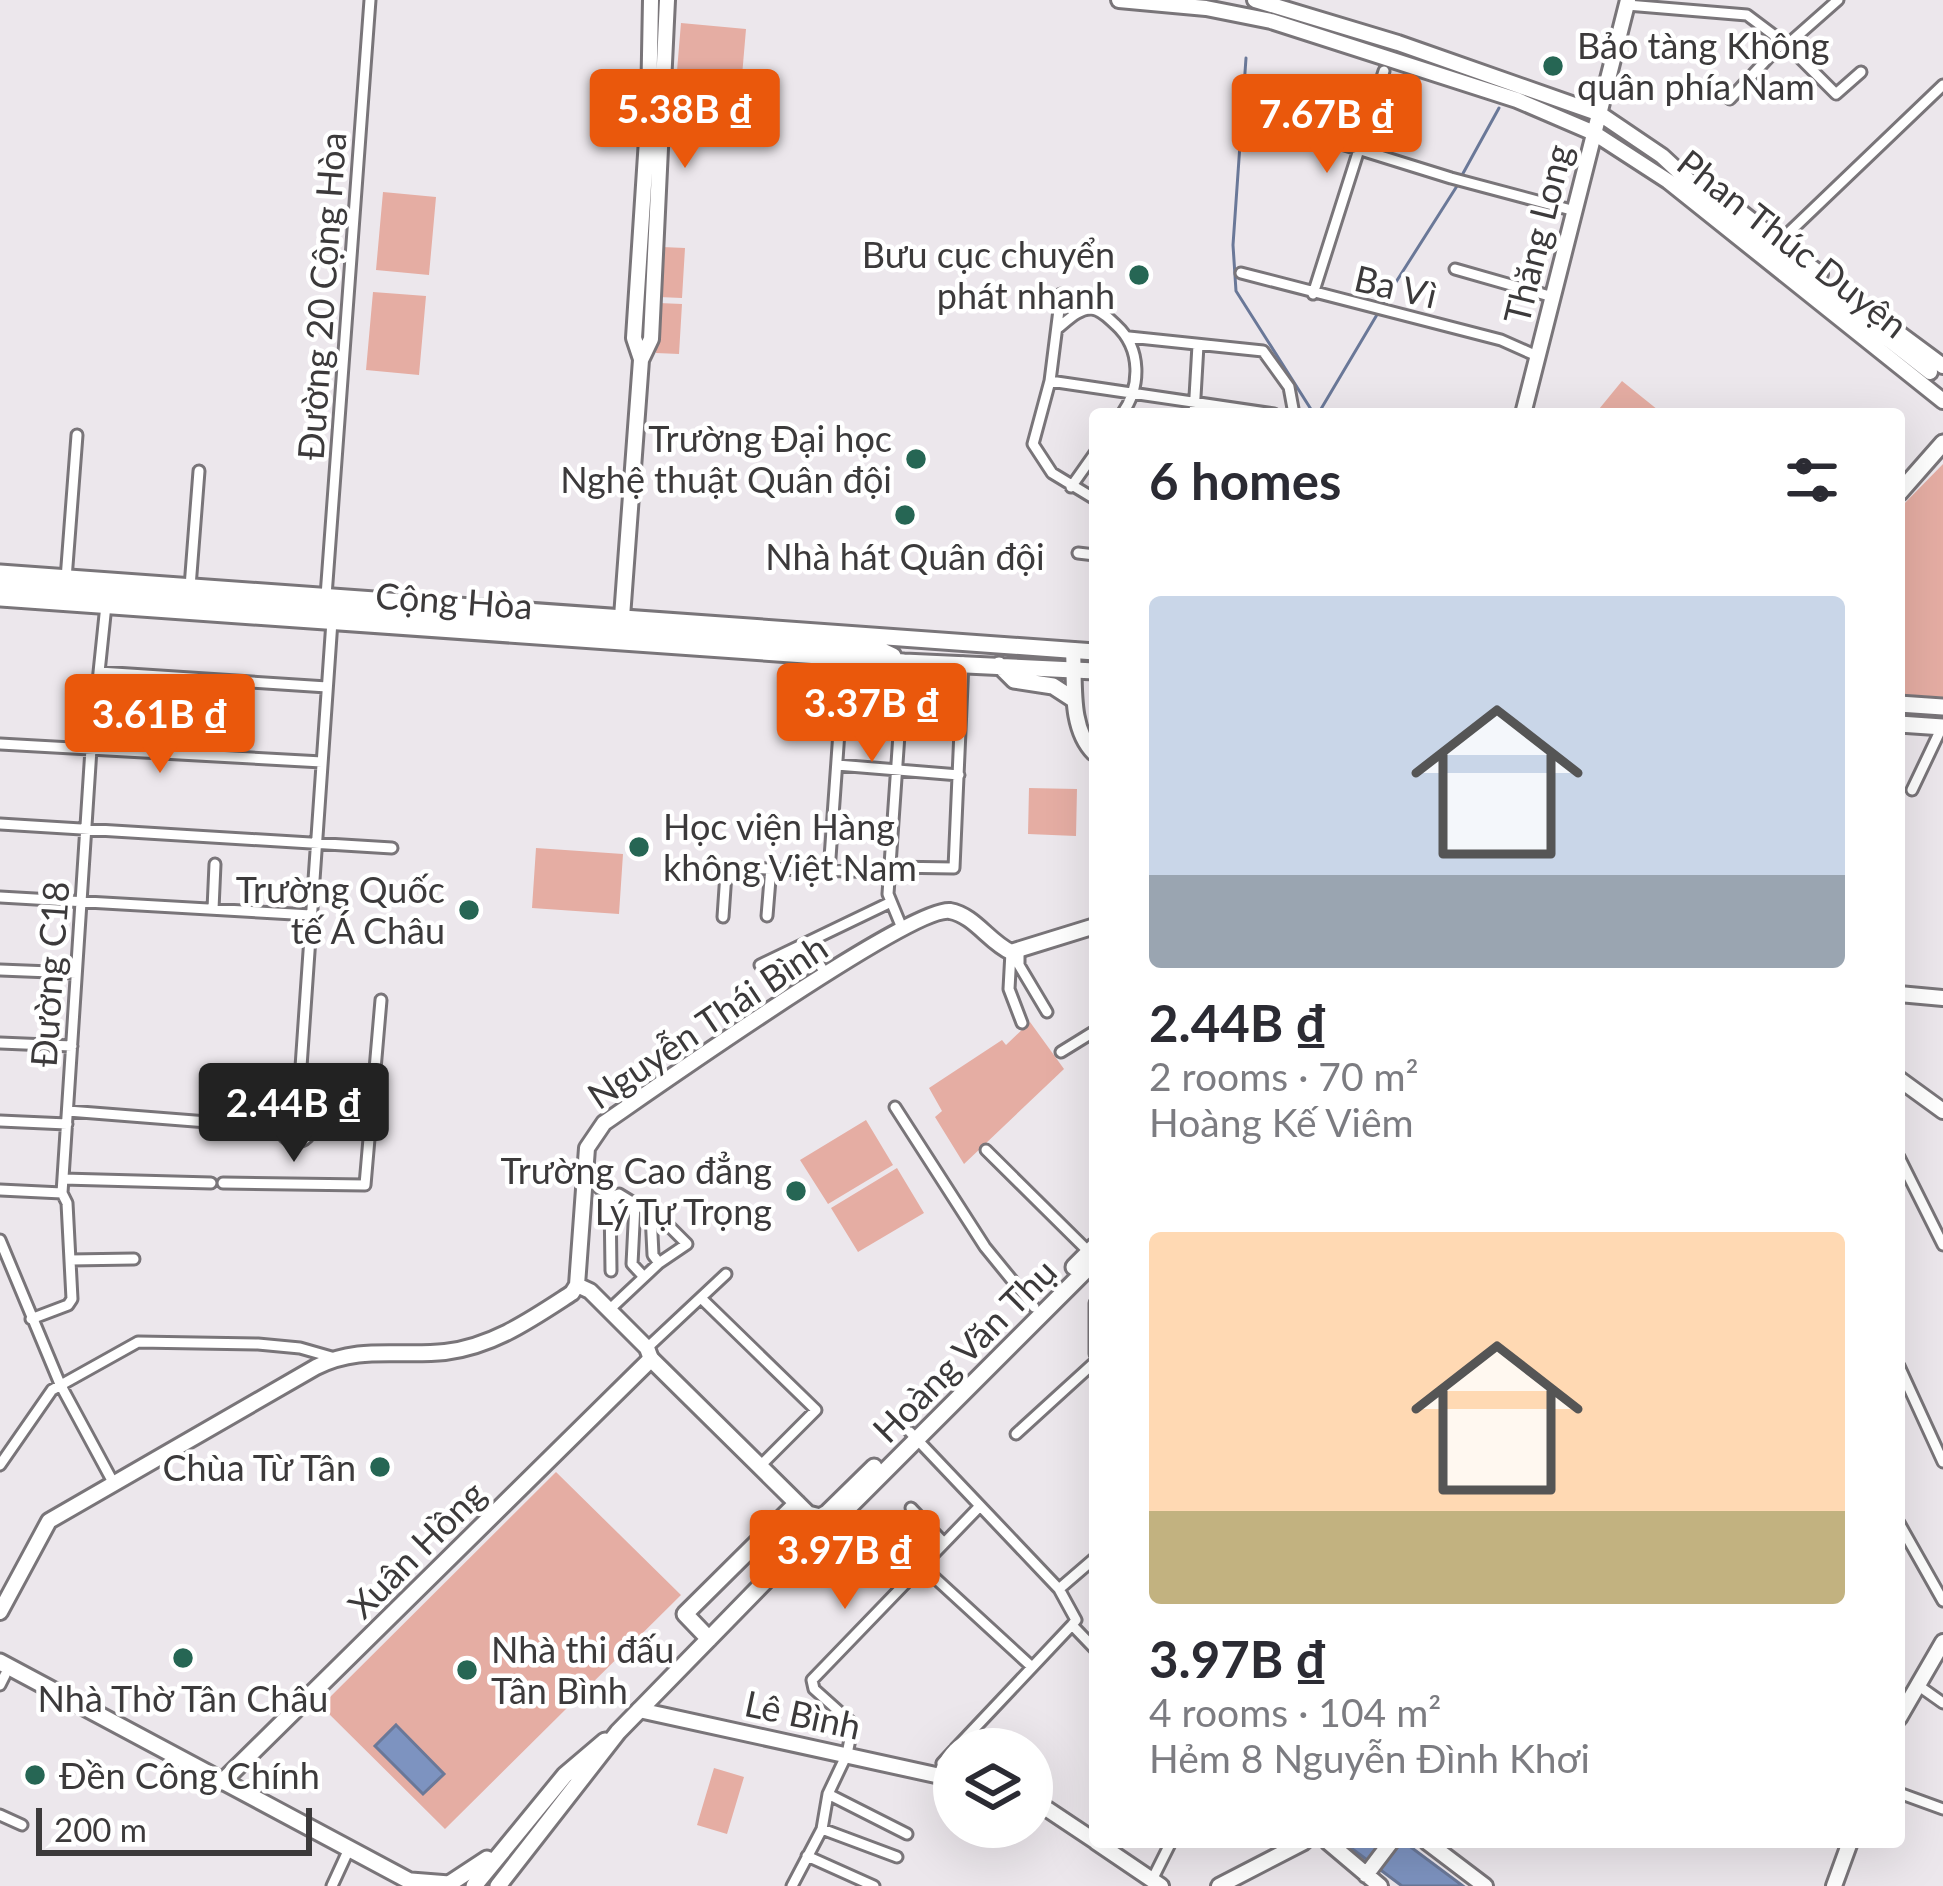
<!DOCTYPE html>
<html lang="en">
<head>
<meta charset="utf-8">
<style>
  :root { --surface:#fff; --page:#f7f7f7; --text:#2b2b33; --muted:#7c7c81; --accent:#ea580c }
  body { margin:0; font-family:Lato,sans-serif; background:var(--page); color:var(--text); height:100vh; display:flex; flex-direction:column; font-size:45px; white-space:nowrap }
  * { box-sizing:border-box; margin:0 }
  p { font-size:39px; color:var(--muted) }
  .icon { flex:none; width:66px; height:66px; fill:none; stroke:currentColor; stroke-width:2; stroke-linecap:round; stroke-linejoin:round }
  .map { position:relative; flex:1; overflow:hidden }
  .side { position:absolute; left:1089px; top:408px; width:816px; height:1440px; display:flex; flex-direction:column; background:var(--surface); border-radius:12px; box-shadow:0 12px 48px #0002 }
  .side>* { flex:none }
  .controls { position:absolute; left:933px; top:1728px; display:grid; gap:24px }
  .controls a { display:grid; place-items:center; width:120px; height:120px; border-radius:50%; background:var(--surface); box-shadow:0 12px 48px #0002; font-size:60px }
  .scale { position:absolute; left:36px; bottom:30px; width:276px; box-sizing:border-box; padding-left:12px; border:6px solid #3c3a3b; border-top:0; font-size:33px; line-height:42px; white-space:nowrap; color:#3c3a3b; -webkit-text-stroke:9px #fff; paint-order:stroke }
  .price { position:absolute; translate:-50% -102px; padding:0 27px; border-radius:12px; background:var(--accent); color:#fff; font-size:39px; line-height:78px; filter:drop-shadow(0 3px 6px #0008) }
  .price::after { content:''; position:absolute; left:50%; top:72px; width:36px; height:27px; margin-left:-18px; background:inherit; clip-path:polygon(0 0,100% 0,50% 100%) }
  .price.selected { background:#222; color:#fff }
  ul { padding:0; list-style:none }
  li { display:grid; align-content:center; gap:24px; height:636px; padding:0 60px }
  li span { display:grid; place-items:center; height:372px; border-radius:12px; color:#555 }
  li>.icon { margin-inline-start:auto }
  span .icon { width:216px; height:216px; fill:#fffc; stroke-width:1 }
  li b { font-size:51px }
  h2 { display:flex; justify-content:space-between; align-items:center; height:144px; padding:0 60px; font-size:51px }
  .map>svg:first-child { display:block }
  .green { fill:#e5ada3 }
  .water { fill:#7d93c0; stroke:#6a7898; stroke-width:3 }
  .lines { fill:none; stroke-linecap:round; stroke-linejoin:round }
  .stream { stroke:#6a7898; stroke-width:3 }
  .street-casing { stroke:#797579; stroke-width:15 }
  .secondary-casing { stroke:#797579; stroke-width:20 }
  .primary-casing { stroke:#797579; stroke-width:21 }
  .street { stroke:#fff; stroke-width:9 }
  .secondary { stroke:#fff; stroke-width:14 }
  .primary { stroke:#fff; stroke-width:15 }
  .poi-dot { fill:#266654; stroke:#fff; stroke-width:4.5 }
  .labels { text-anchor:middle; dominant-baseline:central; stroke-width:9; stroke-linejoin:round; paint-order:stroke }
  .poi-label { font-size:36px; fill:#3c3a3b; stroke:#fff; text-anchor:end }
  .street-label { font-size:36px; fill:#3c3a3b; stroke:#fff }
</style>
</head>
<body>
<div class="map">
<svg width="1943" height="1886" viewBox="0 0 1943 1886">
  <rect width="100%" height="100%" fill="#ece7ec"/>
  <path class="green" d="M681,23L746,29L742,76L677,71Z
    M383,192L436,197L429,275L376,270Z
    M662,247L685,248L682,298L659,297Z
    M373,292L426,296L419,375L366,370Z
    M659,303L682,304L679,354L656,353Z
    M1622,381L1663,414H1595Z
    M1943,464V697L1899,694V509Z
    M1029,788L1077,789L1076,836L1028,834Z
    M536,848L623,854L619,914L532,908Z
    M1030,1022L1064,1069L964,1164L935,1117L942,1111L929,1088L1002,1040L1006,1045Z
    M866,1120L893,1165L828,1204L800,1160Z
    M897,1168L924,1213L858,1252L831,1208Z
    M556,1472L681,1595L445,1829L321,1706Z
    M714,1768L744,1777L727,1834L697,1825Z"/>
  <path class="water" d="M396,1725L444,1774L423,1794L375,1746Z
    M1343,1842H1404L1463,1886H1402Z"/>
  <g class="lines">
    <path class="stream" d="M1246,58L1233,245L1236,291L1314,414
      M1461,177L1499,108
      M1382,304L1457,186
      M1318,414L1378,313"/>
    <g class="street-casing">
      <path id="street" d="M1627,5L1747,15L1787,45L1838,0
        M1787,45L1836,94L1861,72
        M1730,99L1783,42
        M1287,127L1451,178L1575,211
        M1780,241L1943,85
        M1455,269L1553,297
        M1241,273L1501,340L1537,356
        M1061,294L1050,381L1033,444L1052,473L1095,499
        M1313,294L1384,71
        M1058,328C1067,321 1079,308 1092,309C1102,310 1109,319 1116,325C1142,349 1141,387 1122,414
        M1129,337L1263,351L1289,387L1294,414
        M1050,381L1274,414
        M1194,414L1198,345
        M1071,487L1095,453
        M1078,553L1095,555
        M66,579L77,435
        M190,587L199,471
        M326,596L370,0
        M99,672L327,687
        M0,744L322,762
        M837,765L959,775
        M1912,790L1942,727
        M0,824L392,848
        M889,867L954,868L963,662
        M829,872L840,718
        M0,897L311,915
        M213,909L215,864
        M767,916L771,867
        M723,917L726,873L730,868L888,872
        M902,928L888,894L904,662
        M808,945L826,975
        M1011,952L1009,989L1022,1023
        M1019,952V965L1047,1012
        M760,965L889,903
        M0,970L76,973
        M0,1043L72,1046
        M1061,1052L1095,1031
        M895,1107L985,1247L1034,1307
        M280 1126a16 16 0 1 1 32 0a16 16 0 1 1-32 0Z
        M298,1110L332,621
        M68,1111L220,1123
        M0,1121L67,1124
        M227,1123L280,1126
        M986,1150L1089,1252
        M1899,1157L1943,1245
        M584,1175L610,1197L619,1194L665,1222L687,1244L659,1263L609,1310
        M63,1179L211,1183
        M223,1183L365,1185L381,1000
        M0,1190L62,1193
        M610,1197L611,1271
        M635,1204L632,1264L644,1277
        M651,1213L653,1255L659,1263
        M0,1240L60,1384L114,1484
        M70,1260L134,1259
        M701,1298L816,1410L760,1466
        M1095,1303V1354
        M31,1319L68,1305L72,1299L67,1203L62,1193L91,749L106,605
        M647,1348L726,1274
        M1899,1366L1943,1462
        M910,1432L1059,1589L1076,1620L1072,1625L1095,1649
        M1016,1434L1095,1362
        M0,1465L52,1390L138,1342L258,1344L300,1348L335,1358
        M911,1508L944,1543
        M1899,1523L1943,1601
        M922,1566L1032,1667
        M1059,1589L1095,1558
        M0,1685L5,1675
        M1919,1686L1943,1703
        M955,1749L1072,1625
        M951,1778L942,1763L954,1750
        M1899,1793L1943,1809
        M828,1794L907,1834
        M0,1815L22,1825
        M822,1829L897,1857
        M807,1856L874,1886
        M1152,1880L1171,1842
        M332,1886L349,1849
        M792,1886L822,1829L828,1794L847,1754L853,1724L814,1689L812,1680L980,1506"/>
    </g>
    <g class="secondary-casing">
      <path id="secondary" d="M1119,0L1206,8L1271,21L1517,100L1594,133L1668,181L1943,401
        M1255,0L1398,43L1600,114L1662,156L1702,193L1930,372
        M1733,206L1820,274
        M1866,309L1943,366
        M641,359L634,338L649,109L651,0
        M1523,414L1628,0
        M622,617L641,360L651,339L667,0
        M1073,650C1075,683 1069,728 1094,753
        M1899,994L1943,998
        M1899,1079L1943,1111
        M577,1285L590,1291L647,1348L651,1359
        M0,1612L49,1521L316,1367C359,1345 399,1357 445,1352C494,1346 532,1319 572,1293L577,1285L587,1148L604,1123C652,1090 912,906 950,911C974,915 990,943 1011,952L1095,926
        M639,1710L954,1779
        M1899,1718L1943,1642
        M1032,1799L1095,1841
        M1096,1842L1161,1886
        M1328,1842L1380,1886
        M1427,1842L1485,1886
        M1366,1875L1391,1842
        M1219,1886L1304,1842
        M1834,1886L1850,1842"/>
    </g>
    <g class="primary-casing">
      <path id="primary" d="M1899,493L1943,443
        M0,573L1095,652
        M0,586L872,646L893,656
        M0,598L904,662L1095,671
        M999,665L1014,680L1053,686L1073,699
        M1899,704L1943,707
        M1899,724L1943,727
        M1074,1267L1095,1246
        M808,1514L820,1517L827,1513L874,1467
        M791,1554L807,1529L808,1514
        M709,1639L685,1614L797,1503
        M0,1662L419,1886
        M222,1782L651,1359L808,1514
        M411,1881L449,1884L487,1859
        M474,1886L565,1775L605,1741
        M498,1886L618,1732L785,1561L809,1547L1095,1261"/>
    </g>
    <use href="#street" class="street"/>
    <use href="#secondary" class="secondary"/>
    <use href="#primary" class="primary"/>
  </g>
  <g class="poi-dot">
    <circle cx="1553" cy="66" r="12"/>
    <circle cx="1139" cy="275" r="12"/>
    <circle cx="916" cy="459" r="12"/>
    <circle cx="905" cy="515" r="12"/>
    <circle cx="639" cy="847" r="12"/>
    <circle cx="469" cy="910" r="12"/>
    <circle cx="796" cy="1191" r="12"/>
    <circle cx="380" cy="1467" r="12"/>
    <circle cx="183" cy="1658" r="12"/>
    <circle cx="467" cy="1670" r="12"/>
    <circle cx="35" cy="1775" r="12"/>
  </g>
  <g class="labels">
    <g class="poi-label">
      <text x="1577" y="45" text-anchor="start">Bảo tàng Không<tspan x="1577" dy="41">quân phía Nam</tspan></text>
      <text x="1115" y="254">Bưu cục chuyển<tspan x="1115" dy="41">phát nhanh</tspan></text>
      <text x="892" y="438">Trường Đại học<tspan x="892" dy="41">Nghệ thuật Quân đội</tspan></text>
      <text x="905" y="556" text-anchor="middle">Nhà hát Quân đội</text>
      <text x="663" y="826" text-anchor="start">Học viện Hàng<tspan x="663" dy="41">không Việt Nam</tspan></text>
      <text x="445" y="889">Trường Quốc<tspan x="445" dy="41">tế Á Châu</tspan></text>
      <text x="772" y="1170">Trường Cao đẳng<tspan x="772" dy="41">Lý Tự Trọng</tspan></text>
      <text x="356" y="1467">Chùa Từ Tân</text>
      <text x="491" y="1649" text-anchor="start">Nhà thi đấu<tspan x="491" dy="41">Tân Bình</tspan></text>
      <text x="183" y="1698" text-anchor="middle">Nhà Thờ Tân Châu</text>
      <text x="59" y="1775" text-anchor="start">Đền Công Chính</text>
    </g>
    <g class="street-label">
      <text transform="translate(1537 234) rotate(-76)">Thăng Long</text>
      <text transform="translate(1793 243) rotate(38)">Phan Thúc Duyện</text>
      <text transform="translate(1396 286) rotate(13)">Ba Vì</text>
      <text transform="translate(321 296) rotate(-86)">Đường 20 Cộng Hòa</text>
      <text transform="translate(454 600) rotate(4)">Cộng Hòa</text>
      <text transform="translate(49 974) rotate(-86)">Đường C18</text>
      <text transform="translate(707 1021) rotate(-34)">Nguyễn Thái Bình</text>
      <text transform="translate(964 1350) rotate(-45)">Hoàng Văn Thụ</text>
      <text transform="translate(416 1549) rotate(-45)">Xuân Hồng</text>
      <text transform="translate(803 1714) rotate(12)">Lê Bình</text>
    </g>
  </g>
</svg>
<div class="controls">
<a><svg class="icon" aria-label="layers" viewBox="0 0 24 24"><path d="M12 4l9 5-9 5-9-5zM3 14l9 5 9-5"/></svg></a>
</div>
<div class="scale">200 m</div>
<b class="price" style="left:685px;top:171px">5.38B ₫</b>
<b class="price" style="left:1327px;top:176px">7.67B ₫</b>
<b class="price" style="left:872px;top:765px">3.37B ₫</b>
<b class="price" style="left:160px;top:776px">3.61B ₫</b>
<b class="price selected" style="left:294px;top:1165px">2.44B ₫</b>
<b class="price" style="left:845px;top:1612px">3.97B ₫</b>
<section class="side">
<h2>6 homes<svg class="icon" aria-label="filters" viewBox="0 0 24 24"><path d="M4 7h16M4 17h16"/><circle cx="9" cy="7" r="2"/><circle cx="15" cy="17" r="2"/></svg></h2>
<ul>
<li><span style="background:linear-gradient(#c9d6e8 75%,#9aa5b1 0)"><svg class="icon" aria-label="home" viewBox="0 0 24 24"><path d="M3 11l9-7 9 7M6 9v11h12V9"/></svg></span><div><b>2.44B ₫</b><p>2 rooms · 70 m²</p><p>Hoàng Kế Viêm</p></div></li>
<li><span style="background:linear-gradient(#ffd9b3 75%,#c2b280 0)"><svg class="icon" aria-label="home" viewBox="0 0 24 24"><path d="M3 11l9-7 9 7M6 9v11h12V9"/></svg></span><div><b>3.97B ₫</b><p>4 rooms · 104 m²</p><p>Hẻm 8 Nguyễn Đình Khơi</p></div></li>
</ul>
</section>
</div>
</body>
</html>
